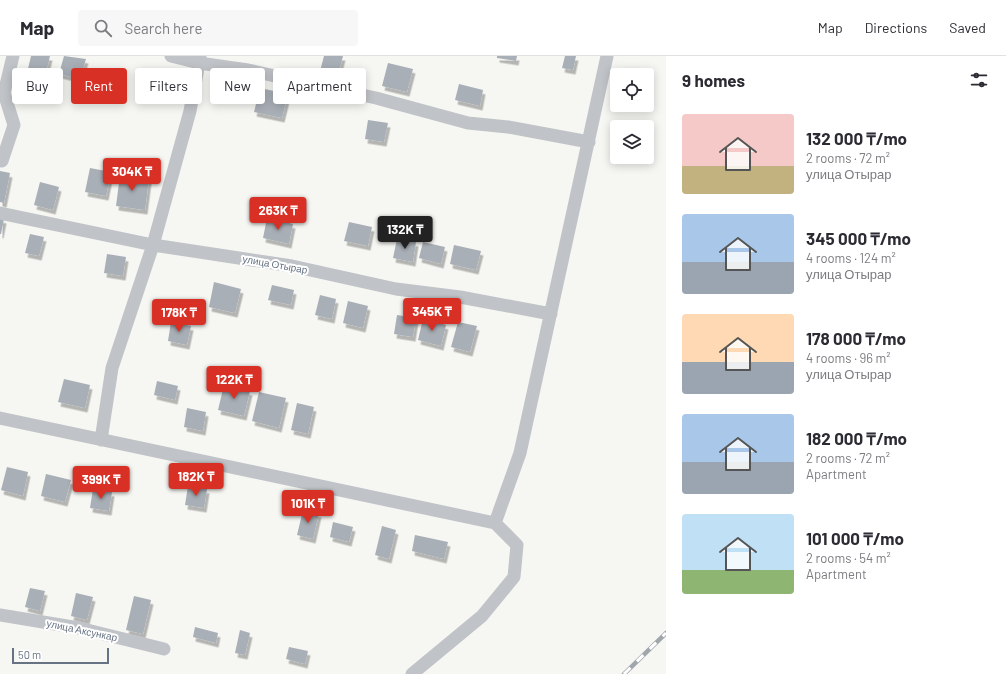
<!DOCTYPE html>
<html lang="en">
<head>
<meta charset="utf-8">
<style>
  :root { --surface:#fff; --page:#f7f7f7; --text:#2b2b33; --muted:#7c7c81; --line:#e1e1e2; --accent:#d93025 }
  body { margin:0; font-family:Barlow,sans-serif; background:var(--page); color:var(--text); height:100vh; display:flex; flex-direction:column; font-size:15px; white-space:nowrap }
  * { box-sizing:border-box; margin:0 }
  p { font-size:13px; color:var(--muted) }
  .icon { flex:none; width:22px; height:22px; fill:none; stroke:currentColor; stroke-width:2; stroke-linecap:round; stroke-linejoin:round }
  .map { position:relative; flex:1; overflow:hidden }
  .side { display:flex; flex-direction:column; background:var(--surface); width:340px }
  .side>* { flex:none }
  .banner { position:absolute; left:12px; top:12px; width:380px; height:36px; display:flex; gap:8px }
  .buttons { position:absolute; left:610px; top:12px; display:grid; gap:8px }
  .buttons a { display:grid; place-items:center; width:44px; height:44px; border-radius:4px; background:var(--surface); box-shadow:0 2px 10px #0003; font-size:20px }
  .scale { position:absolute; left:12px; bottom:10px; width:97px; box-sizing:border-box; padding-left:4px; border:2px solid #677383; border-top:0; font-size:11px; line-height:14px; white-space:nowrap; color:#677383; -webkit-text-stroke:3px #fff; paint-order:stroke }
  .price { position:absolute; translate:-50% -34px; padding:0 9px; border-radius:4px; background:var(--accent); color:#fff; font-size:13px; line-height:26px; filter:drop-shadow(0 1px 2px #0008) }
  .price::after { content:''; position:absolute; left:50%; top:24px; width:12px; height:9px; margin-left:-6px; background:inherit; clip-path:polygon(0 0,100% 0,50% 100%) }
  .price.on { background:#222; color:#fff }
  ul { padding:0; list-style:none }
  li { display:flex; align-items:center; gap:12px; height:100px; padding:0 16px }
  li span { display:grid; place-items:center; flex:none; width:112px; height:80px; border-radius:4px; color:#555 }
  li>.icon { margin-inline-start:auto }
  span .icon { width:48px; height:48px; fill:#fffc; stroke-width:1 }
  li b { font-size:17px }
  h2 { display:flex; justify-content:space-between; align-items:center; height:48px; padding:0 16px; font-size:17px }
  .tag { padding:0 14px; border-radius:4px; background:var(--surface); box-shadow:0 2px 10px #0003; font-size:14px; line-height:36px }
  .tag.on { background:var(--accent); color:#fff }
  header { display:flex; align-items:center; gap:24px; box-sizing:border-box; height:56px; padding:0 20px; background:var(--surface); border-bottom:1px solid var(--line) }
  header strong { font-size:19px }
  nav { display:flex; gap:22px; margin-inline-start:auto; font-size:14px }
  .search { width:280px; height:36px; background:var(--page); display:flex; align-items:center; gap:10px; box-sizing:border-box; padding:0 14px; border-radius:4px; color:var(--muted); font-size:15px }
  main { display:flex; flex:1; min-height:0 }
  .map>svg:first-child { display:block }
  .building { fill:#a9afb6; filter:url(#shadow) }
  .lines { fill:none; stroke-linecap:round; stroke-linejoin:round }
  .minor { stroke:#c0c3c7; stroke-width:13 }
  .rail-casing { stroke:#a1a6ac; stroke-width:4.5 }
  .rail { stroke:#fff; stroke-width:3; stroke-dasharray:9; stroke-linecap:butt }
  .labels { text-anchor:middle; dominant-baseline:central; stroke-width:4; stroke-linejoin:round; paint-order:stroke }
  .street-label { font-size:10px; fill:#677383; stroke:#fff }
</style>
</head>
<body>
<header>
<strong>Map</strong>
<div class="search"><svg class="icon" aria-label="search" viewBox="0 0 24 24"><circle cx="10" cy="10" r="6"/><path d="M15 15l6 6"/></svg>Search here</div>
<nav><a>Map</a><a>Directions</a><a>Saved</a></nav>
</header>
<main>
<div class="map">
<svg width="666" height="618" viewBox="0 0 666 618">
  <defs>
    <filter id="shadow"><feDropShadow dx="2.5" dy="4.5" stdDeviation="0" flood-color="#0004"/></filter>
  </defs>
  <rect width="100%" height="100%" fill="#f6f6f3"/>
  <path class="building" d="M31,0H50L45,21L27,17Z
    M64,0L86,3L80,23L59,18Z
    M324,0H343L338,19L320,15Z
    M497,0H517L516,5L497,2Z
    M565,0H576L573,14L562,12Z
    M388,7L413,13L407,36L382,30Z
    M459,28L483,34L480,50L455,44Z
    M260,32L288,38L282,62L254,56Z
    M368,64L388,67L384,86L365,83Z
    M90,112L111,116L106,140L85,136Z
    M0,115L10,117L4,147L0,146Z
    M120,119L149,123L145,154L116,150Z
    M40,126L59,131L53,154L34,149Z
    M0,162L4,163L1,178H0Z
    M267,162L293,168L289,188L263,182Z
    M349,166L372,171L368,190L344,185Z
    M30,178L44,181L39,200L25,197Z
    M397,183L416,186L413,206L393,202Z
    M423,186L445,191L441,208L419,202Z
    M454,189L481,195L476,214L450,208Z
    M107,198L126,201L123,220L104,217Z
    M214,226L241,233L235,257L209,251Z
    M272,229L294,234L291,249L268,244Z
    M320,239L336,243L332,263L315,259Z
    M348,245L368,250L363,272L343,267Z
    M397,259L416,262L413,281L394,278Z
    M423,263L446,269L441,290L418,284Z
    M171,266L191,270L187,289L168,285Z
    M458,266L477,270L470,296L451,291Z
    M64,323L90,329L85,352L58,346Z
    M157,325L178,330L175,344L154,339Z
    M224,329L250,335L244,360L218,354Z
    M259,336L286,342L279,372L252,365Z
    M297,347L314,351L308,378L291,374Z
    M187,352L206,356L203,375L184,371Z
    M7,411L28,416L23,440L1,434Z
    M46,418L71,424L65,446L41,440Z
    M188,430L207,433L204,452L185,449Z
    M93,433L112,436L109,455L90,452Z
    M303,454L319,457L313,483L297,479Z
    M333,466L353,471L349,486L330,481Z
    M382,470L396,474L389,503L375,499Z
    M415,479L448,486L444,503L412,495Z
    M30,532L45,535L40,555L25,551Z
    M76,537L93,541L87,564L71,560Z
    M134,540L151,544L143,578L126,574Z
    M195,571L218,577L216,587L193,581Z
    M240,574L250,577L245,599L235,597Z
    M289,591L308,595L305,608L286,603Z"/>
  <g class="lines">
    <path class="minor" d="M171,0L199,7L200,0
      M2,105L14,69L4,37L13,0
      M0,157L153,189L292,210L396,233L460,241L551,258
      M0,362L495,467L517,489L514,521L482,560L412,618
      M101,384L112,312L153,189L190,55L199,7L248,14L376,42L468,67L508,71L589,86
      M495,467L520,397L607,0
      M0,559L79,572L164,593"/>
    <g class="rail-casing">
      <path id="rail" d="M624,618L666,577"/>
    </g>
    <use href="#rail" class="rail"/>
  </g>
  <g class="labels">
    <g class="street-label">
      <text transform="translate(275 208) rotate(10)">улица Отырар</text>
      <text transform="translate(82 574) rotate(12)">улица Аксункар</text>
    </g>
  </g>
</svg>
<div class="buttons">
<a><svg class="icon" aria-label="locate" viewBox="0 0 24 24"><circle cx="12" cy="12" r="6"/><path d="M12 2v4M12 18v4M2 12h4M18 12h4"/></svg></a>
<a><svg class="icon" aria-label="layers" viewBox="0 0 24 24"><path d="M12 4l9 5-9 5-9-5zM3 14l9 5 9-5"/></svg></a>
</div>
<div class="scale">50 m</div>
<b class="price" style="left:132px;top:136px">304K ₸</b>
<b class="price" style="left:278px;top:175px">263K ₸</b>
<b class="price on" style="left:405px;top:194px">132K ₸</b>
<b class="price" style="left:432px;top:276px">345K ₸</b>
<b class="price" style="left:179px;top:277px">178K ₸</b>
<b class="price" style="left:234px;top:344px">122K ₸</b>
<b class="price" style="left:196px;top:441px">182K ₸</b>
<b class="price" style="left:101px;top:444px">399K ₸</b>
<b class="price" style="left:308px;top:468px">101K ₸</b>
<div class="banner">
<a class="tag">Buy</a>
<a class="tag on">Rent</a>
<a class="tag">Filters</a>
<a class="tag">New</a>
<a class="tag">Apartment</a>
</div>
</div>
<section class="side">
<h2>9 homes<svg class="icon" aria-label="filters" viewBox="0 0 24 24"><path d="M4 7h16M4 17h16"/><circle cx="9" cy="7" r="2"/><circle cx="15" cy="17" r="2"/></svg></h2>
<ul>
<li><span style="background:linear-gradient(#f6c9c9 65%,#c2b280 0)"><svg class="icon" aria-label="home" viewBox="0 0 24 24"><path d="M3 11l9-7 9 7M6 9v11h12V9"/></svg></span><div><b>132 000 ₸/mo</b><p>2 rooms · 72 m²</p><p>улица Отырар</p></div></li>
<li><span style="background:linear-gradient(#a9c7e8 60%,#9aa5b1 0)"><svg class="icon" aria-label="home" viewBox="0 0 24 24"><path d="M3 11l9-7 9 7M6 9v11h12V9"/></svg></span><div><b>345 000 ₸/mo</b><p>4 rooms · 124 m²</p><p>улица Отырар</p></div></li>
<li><span style="background:linear-gradient(#ffd9b3 60%,#9aa5b1 0)"><svg class="icon" aria-label="home" viewBox="0 0 24 24"><path d="M3 11l9-7 9 7M6 9v11h12V9"/></svg></span><div><b>178 000 ₸/mo</b><p>4 rooms · 96 m²</p><p>улица Отырар</p></div></li>
<li><span style="background:linear-gradient(#a9c7e8 60%,#9aa5b1 0)"><svg class="icon" aria-label="home" viewBox="0 0 24 24"><path d="M3 11l9-7 9 7M6 9v11h12V9"/></svg></span><div><b>182 000 ₸/mo</b><p>2 rooms · 72 m²</p><p>Apartment</p></div></li>
<li><span style="background:linear-gradient(#bfe0f5 70%,#8fb573 0)"><svg class="icon" aria-label="home" viewBox="0 0 24 24"><path d="M3 11l9-7 9 7M6 9v11h12V9"/></svg></span><div><b>101 000 ₸/mo</b><p>2 rooms · 54 m²</p><p>Apartment</p></div></li>
</ul>
</section>
</main>
</body>
</html>
